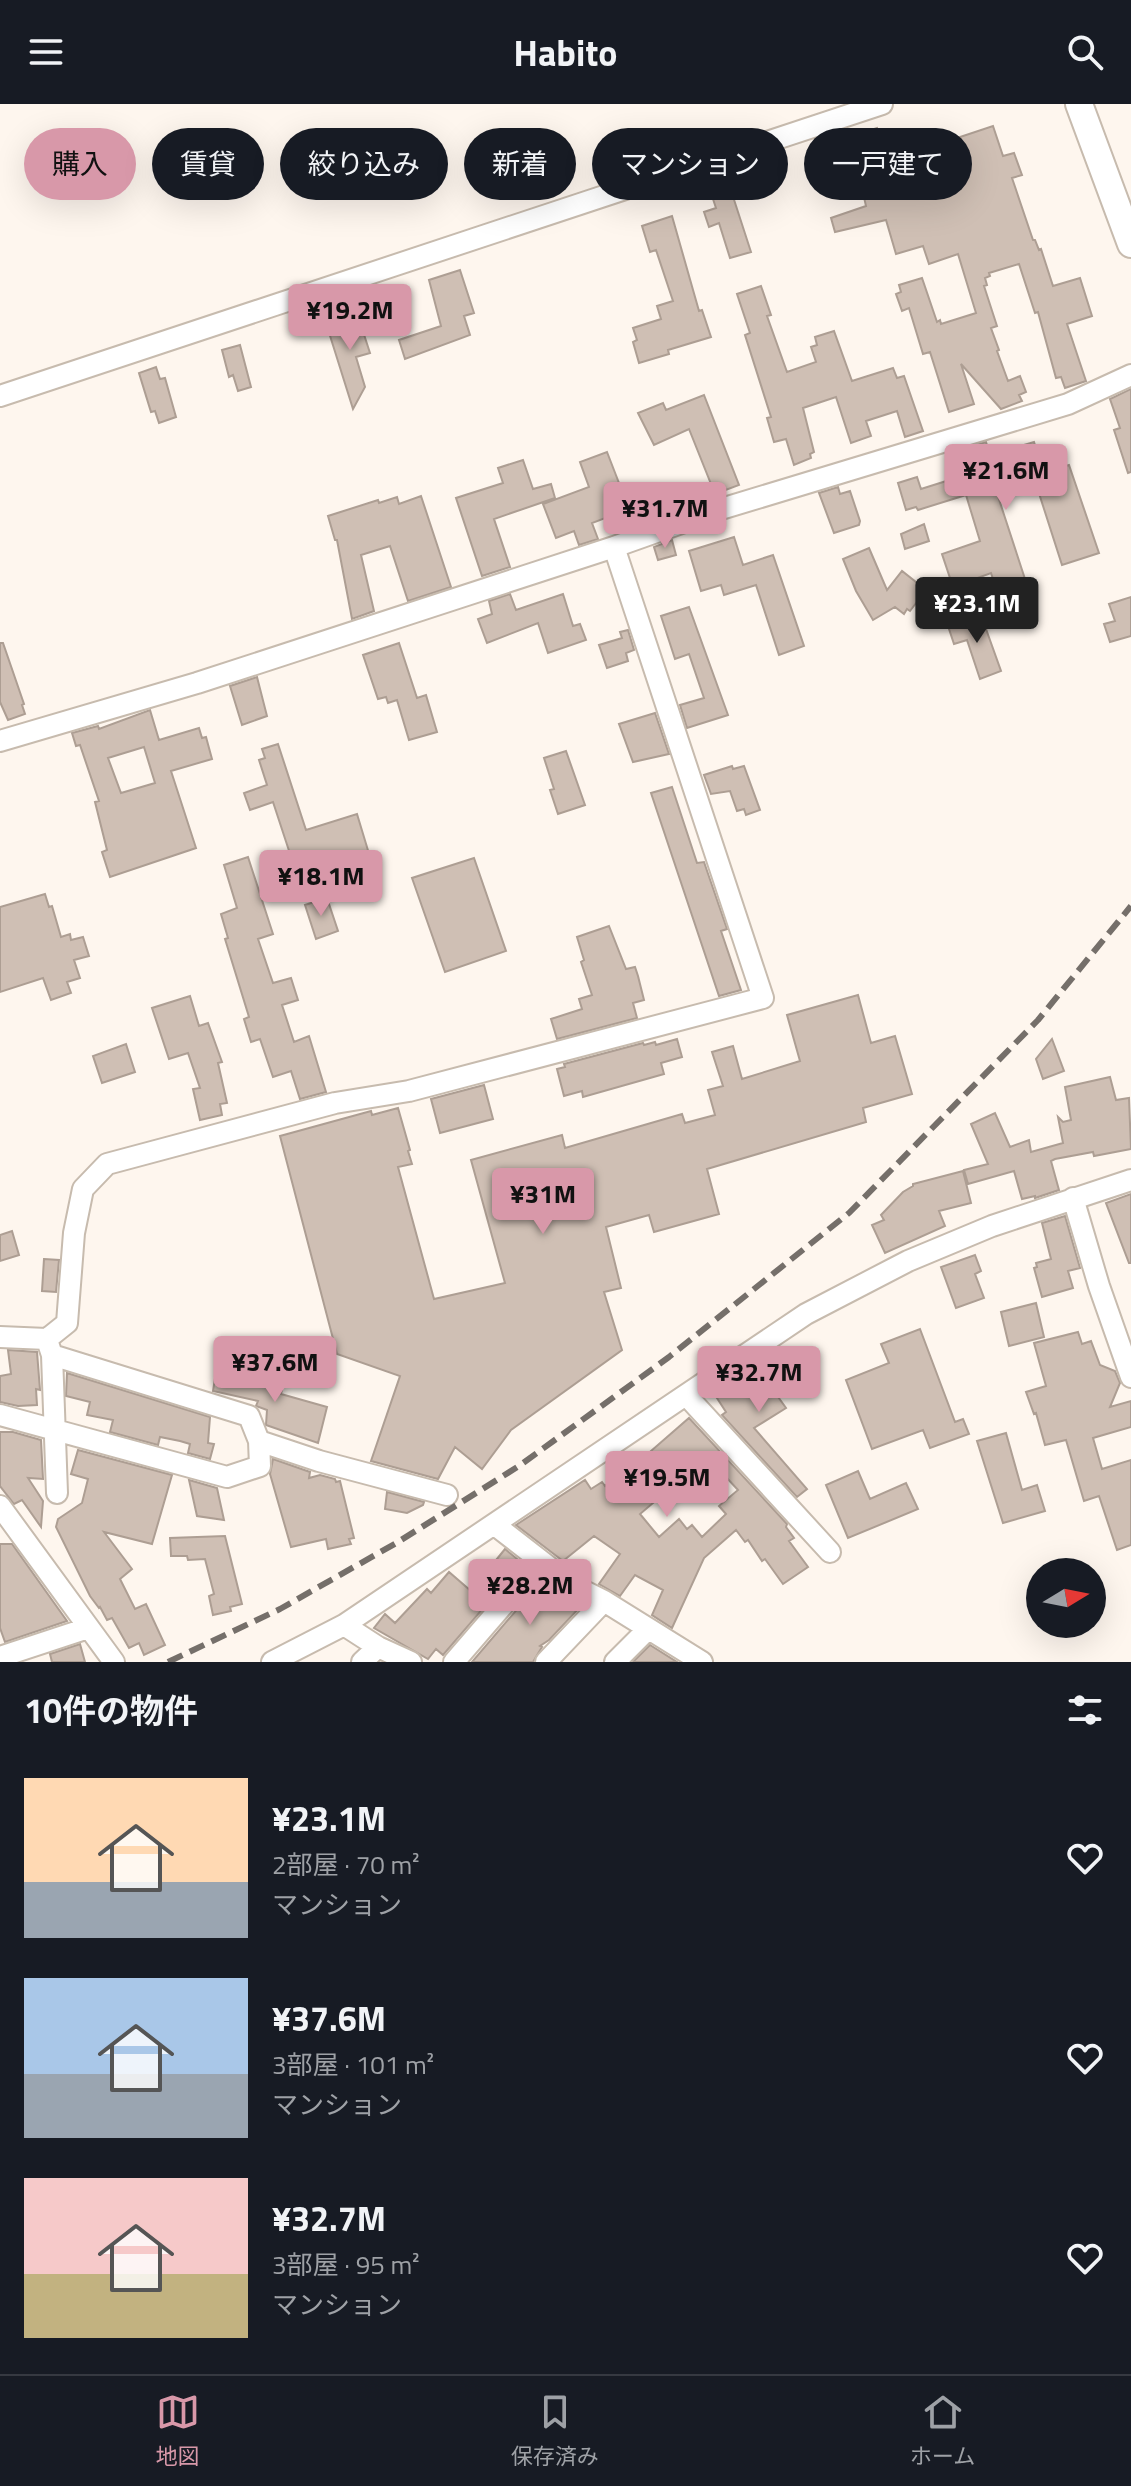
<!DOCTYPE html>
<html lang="ja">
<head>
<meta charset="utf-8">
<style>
  :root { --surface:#171b24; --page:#20242c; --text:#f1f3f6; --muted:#9ea1a6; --line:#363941; --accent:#d898a9 }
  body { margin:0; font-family:"Titillium Web","Noto Sans JP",sans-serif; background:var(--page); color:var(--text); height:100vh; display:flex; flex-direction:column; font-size:30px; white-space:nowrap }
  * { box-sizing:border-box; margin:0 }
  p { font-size:26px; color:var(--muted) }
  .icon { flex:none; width:44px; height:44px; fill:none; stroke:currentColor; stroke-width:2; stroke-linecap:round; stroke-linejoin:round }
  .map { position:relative; height:1558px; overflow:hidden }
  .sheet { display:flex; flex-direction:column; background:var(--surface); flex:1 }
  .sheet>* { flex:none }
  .banner { position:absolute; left:24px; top:24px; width:1084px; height:72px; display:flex; gap:16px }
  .needle { width:52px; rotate:80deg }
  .buttons { position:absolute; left:1026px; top:1454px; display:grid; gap:16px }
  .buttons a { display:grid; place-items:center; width:80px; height:80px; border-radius:50%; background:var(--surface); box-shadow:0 8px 32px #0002; font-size:40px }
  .price { position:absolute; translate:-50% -68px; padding:0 18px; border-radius:8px; background:var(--accent); color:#111; font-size:26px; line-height:52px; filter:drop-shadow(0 2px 4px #0008) }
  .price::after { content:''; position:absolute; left:50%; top:48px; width:24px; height:18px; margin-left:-12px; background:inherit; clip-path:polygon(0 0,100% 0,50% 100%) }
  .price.on { background:#222; color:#fff }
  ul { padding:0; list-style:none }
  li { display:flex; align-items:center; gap:24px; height:200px; padding:0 24px }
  li span { display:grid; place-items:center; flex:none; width:224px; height:160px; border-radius:0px; color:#555 }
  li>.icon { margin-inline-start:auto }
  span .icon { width:96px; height:96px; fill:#fffc; stroke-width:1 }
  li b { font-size:34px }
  h2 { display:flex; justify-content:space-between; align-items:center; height:96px; padding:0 24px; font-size:34px }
  .chip { padding:0 28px; border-radius:36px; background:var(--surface); box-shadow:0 8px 32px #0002; font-size:28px; line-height:72px }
  .chip.on { background:var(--accent); color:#111 }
  header { display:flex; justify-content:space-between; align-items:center; height:104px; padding:0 24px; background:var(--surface); font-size:36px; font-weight:700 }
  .tabs { display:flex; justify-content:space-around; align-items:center; height:112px; border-top:2px solid var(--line); background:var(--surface); font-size:22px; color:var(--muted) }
  .tabs a { display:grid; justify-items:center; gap:4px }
  .tabs .on { color:var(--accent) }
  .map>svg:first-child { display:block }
  .building { fill:#cfbfb4; stroke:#ad9e93; stroke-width:2; fill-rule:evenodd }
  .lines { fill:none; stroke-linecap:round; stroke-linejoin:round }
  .minor-casing { stroke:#c7bbae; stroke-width:24 }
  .major-casing { stroke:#c7bbae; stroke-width:30 }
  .minor { stroke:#fff; stroke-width:20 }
  .major { stroke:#fff; stroke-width:26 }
  .rail { stroke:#756f6a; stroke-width:6; stroke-dasharray:16 8; stroke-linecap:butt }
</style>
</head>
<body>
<header><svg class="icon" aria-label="menu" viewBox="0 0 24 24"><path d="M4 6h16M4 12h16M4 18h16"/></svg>Habito<svg class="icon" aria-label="search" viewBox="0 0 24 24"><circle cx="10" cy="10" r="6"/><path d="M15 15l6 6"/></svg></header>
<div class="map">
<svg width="1131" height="1558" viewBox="0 0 1131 1558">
  <rect width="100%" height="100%" fill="#fef6ee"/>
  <path class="building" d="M993,22L1003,52L1014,49L1022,71L1012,74L1033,136H1035L1039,146L1041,145L1053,182L1080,174L1092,212L1067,220L1086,277L1065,284L1061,273L1056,274L1038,208L1035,209L1019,160L989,169L990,172L985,174L987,181L984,182L997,222L991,224L999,246L997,247L1008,277L1020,272L1026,288L1019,291L1022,297L1001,305L961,260L974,300L949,308L930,248L923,250L909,204L902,207L896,190L901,188L899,181L922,174L937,218L940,216L941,220L976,209L958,150L929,160L923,142L896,150L886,116L835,128L831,114L866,102L855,53L861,51L856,31L877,24L888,57Z
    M726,71L751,148L730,154L719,119L709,123L704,108L716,104L707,77Z
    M672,112L699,207L702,206L711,233L668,246L669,250L639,259L633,238L637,236L633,224L661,215L657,202L673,197L656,146L650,148L642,122Z
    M460,166L474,209L464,212L470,231L405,255L399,236L441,222L429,176Z
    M761,182L771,211L767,212L787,268L816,258L811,243L817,241L815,233L834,227L852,277L893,264L897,274L904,272L923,327L905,333L897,307L866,317L871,332L851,339L836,293L803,304L814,348L810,350L811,354L794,361L786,335L774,338L767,314L771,313L745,231L750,229L737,190Z
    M357,209L370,249L356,253L365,283L353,305L326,219Z
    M240,241L251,283L238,287L233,271L229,273L222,246Z
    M156,263L160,275L165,274L176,313L159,319L155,307L151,308L139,269Z
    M1131,285V368L1128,369L1114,326L1120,324L1110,295Z
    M704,291L739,381L715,390L689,325L654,341L638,309L663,299L666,306Z
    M986,338L990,351L1034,338L1038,351L1043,349L1048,367L1069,361L1099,449L1062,461L1036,380L1028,382L1024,368L993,377L1025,475L996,484L991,469L953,483L942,450L980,437L966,391L918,406L916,403L906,406L898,379L917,373L921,385L959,373L956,363L961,362L956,347Z
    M607,348L629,405L592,419L598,435L579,441L574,427L556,434L543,400L589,383L580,358Z
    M523,356L533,385L551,380L555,394L494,415L510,463L482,472L456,394L503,379L498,364Z
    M838,383L840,390L850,387L860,417L859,421L834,429L819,389Z
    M421,392L451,483L408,497L390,442L361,451L374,507L352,515L337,436H335L328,412L378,396L379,399L397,393L399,400Z
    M924,420L929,437L905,445L901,430Z
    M734,433L743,461L773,451L804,542L779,551L756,481L724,491L721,481L701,487L689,447Z
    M672,436L676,451L658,456L654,443Z
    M869,444L887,486L902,467L926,486L910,507L907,505L904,510L895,503L873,516L856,487L843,455Z
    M510,490L516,506L563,490L573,522L580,520L586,536L548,549L538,519L487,539L478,515L492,510L489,497Z
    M1131,493V532L1110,538L1104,520L1115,517L1109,500Z
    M689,503L728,611L687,624L680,601L704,594L689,550L675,555L661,512Z
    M981,511L1001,567L980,575L967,536L954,540L948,522L961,518L959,514L964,518Z
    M628,526L634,546L626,549L628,557L607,564L599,541L622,534L620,528Z
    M0,539H3L24,600L22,601L25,610L8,616L0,598Z
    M399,539L417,594L426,591L437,628L409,636L397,596L388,599L386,593L378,595L363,551Z
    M257,573L267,612L242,621L230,582Z
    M150,606L159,636L199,624L202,634L206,633L212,655L171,667L196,744L110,773L102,748L107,746L95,698L99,697L80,641L76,642L72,629L98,622L99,625ZM144,643L155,679L121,689L108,654Z
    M655,609L669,650L633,658L619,620Z
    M278,640L306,726L357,710L370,753L344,760L341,751L296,768L273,698L250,706L244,689L267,681L259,656L265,654L262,645Z
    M566,647L585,701L558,710L550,686L554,685L544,654Z
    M732,662L733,665L744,662L760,706L746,711L744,705L737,707L730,687L711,690L704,671Z
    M672,683L697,759L704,758L727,825L721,827L741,886L719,892L651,689Z
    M248,753L273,830L258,835L273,879L291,874L298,896L282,901L294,938L309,932L326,988L300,995L291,967L273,973L260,935L251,938L244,915L249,913L225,835L228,834L221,810L237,804L224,761Z
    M474,754L506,847L445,868L412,774Z
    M45,790L49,803L52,802L61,833L70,830L71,836L83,833L89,852L74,856L80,874L67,878L71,889L51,896L43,874L0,888V803Z
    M327,794L338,827L316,835L305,801Z
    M609,822L626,865L635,863L638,872L644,896L633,899L637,914L557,935L551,915L582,905L579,895L592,891L581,858L584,856L577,833Z
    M858,891L871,939L895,932L912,990L863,1004L866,1018L707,1065L719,1110L654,1128L649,1111L606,1123L621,1184L604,1188L622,1246L511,1326L482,1365L455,1343L438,1375L371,1357L400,1272L337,1250L280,1032L371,1007L372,1011L398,1004L410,1046L408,1047L412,1060L398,1063L434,1195L505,1179L471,1056L562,1031L565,1044L682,1010L685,1019L715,1011L708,986L723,982L712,948L733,942L742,975L800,957L787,911Z
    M190,892L199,922L208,919L222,958L218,959L227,999L220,1000L222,1011L200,1016L193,985L200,984L188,949L169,955L152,904Z
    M677,935L682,953L661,959L664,970L583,993L582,987L564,992L557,965L565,963L564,960L643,939L644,941L655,938L656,941Z
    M1052,935L1064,967L1043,975L1036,955Z
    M126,940L135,968L102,979L93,952Z
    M1110,973L1116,996L1129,994L1131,1045L1094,1052L1093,1048L1055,1055L1051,1057L1059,1086L1035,1094V1092L1022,1095L1014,1067L968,1080L964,1066L988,1060L971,1020L995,1009L1010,1043L1029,1036L1031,1048L1063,1039L1058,1013L1063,1018L1071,1016L1065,983Z
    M484,981L493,1015L440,1029L431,995Z
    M963,1067L971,1099L939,1107L945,1122L885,1149L872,1121L884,1116L881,1111L903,1088L913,1082V1080Z
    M1131,1090V1159H1129L1106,1099Z
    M1065,1112L1080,1164L1068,1167L1073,1184L1042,1193L1034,1164L1037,1163L1036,1159L1051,1155L1042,1119Z
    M12,1127L19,1151L0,1157V1131Z
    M975,1151L981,1167L975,1170L984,1194L956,1204L941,1163Z
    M44,1155L59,1156L56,1188L42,1187Z
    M1036,1199L1044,1233L1009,1242L1001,1208Z
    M920,1225L955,1318L963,1315L969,1330L930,1344L923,1326L872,1345L846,1276L889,1259L881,1240Z
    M1078,1228L1082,1240L1091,1237L1100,1261L1115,1267L1120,1279L1110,1303L1131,1297V1323L1093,1334L1102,1365L1131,1356V1441L1117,1446L1099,1392L1084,1397L1066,1336L1045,1341L1036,1309L1034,1310L1026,1288L1046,1282L1034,1239Z
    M8,1246L37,1248L40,1286L36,1285L37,1301L18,1302L0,1298V1272L11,1270Z
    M773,1253L791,1280L776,1290L786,1304L754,1324L807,1385L797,1393L722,1311L726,1308L715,1291Z
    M216,1268L257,1273L258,1269L284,1276L281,1290L327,1303L318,1339L266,1321L267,1306L256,1302L258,1297L213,1287Z
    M67,1269L210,1313L208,1339L214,1340L210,1355L188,1349L190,1340L180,1337L160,1333L158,1341L110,1328L113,1316L87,1311L90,1298L66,1292Z
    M689,1314L787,1420L786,1423L794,1434L789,1437L808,1463L783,1480L765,1455L762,1457L748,1436L745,1438L736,1426L704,1454L672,1524L652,1511L663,1486L635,1471L620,1492L599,1480L620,1450L594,1432L563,1457L516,1421L585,1376L591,1385L602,1378L605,1382L641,1352L643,1354ZM699,1356L707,1365L714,1360L738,1386L719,1402L726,1410L702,1433L692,1421L687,1425L679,1415L659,1433L640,1410L667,1387L665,1384Z
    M0,1328H13L41,1336L43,1375L28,1374L43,1397L41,1423L22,1396L14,1400L0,1382Z
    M1006,1329L1022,1386L1037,1381L1045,1407L1003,1419L977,1337Z
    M78,1346L172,1371L152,1440L104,1428L132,1465L120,1475L135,1505L146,1500L165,1541L144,1551L139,1539L129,1544L112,1514L107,1516L100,1503L99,1504L90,1492L56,1423L58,1415L82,1399L88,1375L71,1370Z
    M273,1355L310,1368L309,1374L320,1371L335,1375L336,1378L340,1377L354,1434L349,1435L351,1440L328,1445L326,1435L291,1443L270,1370Z
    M858,1367L870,1395L906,1379L918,1405L848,1434L826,1381Z
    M189,1376L217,1384L224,1416L197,1412Z
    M387,1388L424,1398L423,1401L407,1409L385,1405Z
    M225,1432L242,1500L230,1503L231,1507L213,1511L209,1492L214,1490L205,1455L188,1456L187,1452H171L170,1434Z
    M0,1440H12L67,1517L5,1538L0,1524Z
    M505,1445L522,1459L443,1551L436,1545L428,1555L374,1524L385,1510L395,1519L427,1485L431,1489L449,1468L471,1487Z
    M543,1475L564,1491L582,1501L549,1536L540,1542L542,1543L533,1558H472Z
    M80,1540L85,1558H52L50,1550Z
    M650,1541L677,1558H633Z"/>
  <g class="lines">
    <g class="minor-casing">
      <path id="minor" d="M0,292L882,0
        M0,637L197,579L614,443L721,405L1068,300L1131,271
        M1073,1094L1099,1182L1131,1273
        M0,1233L47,1235L67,1219L74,1129L83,1085L107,1060L335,999L409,987L763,894L614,443
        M48,1239L52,1251L57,1389
        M686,1291L830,1448
        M0,1311L227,1373L260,1362L259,1337L249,1312L52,1251
        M259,1337L319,1357L447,1391
        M0,1402L114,1558
        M495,1421L572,1481L604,1497L702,1558
        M344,1521L378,1543L411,1558
        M0,1553L88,1524
        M272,1558L344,1521L806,1210L908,1157L992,1122L1131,1076
        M362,1558L378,1543
        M454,1558L541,1457
        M546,1558L604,1497
        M615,1558L648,1525"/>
    </g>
    <g class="major-casing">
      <path id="major" d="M1079,0L1131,140"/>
    </g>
    <use href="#minor" class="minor"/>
    <use href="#major" class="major"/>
    <path class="rail" d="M168,1558L280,1505L398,1438L519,1362L669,1253L849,1109L1038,916L1131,802"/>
  </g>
</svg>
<div class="buttons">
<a><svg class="needle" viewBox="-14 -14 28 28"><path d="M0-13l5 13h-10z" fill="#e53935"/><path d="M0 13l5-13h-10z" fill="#9ea1a6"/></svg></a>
</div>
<b class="price" style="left:350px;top:248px">¥19.2M</b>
<b class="price" style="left:1006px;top:408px">¥21.6M</b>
<b class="price" style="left:665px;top:446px">¥31.7M</b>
<b class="price on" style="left:977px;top:541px">¥23.1M</b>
<b class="price" style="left:321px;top:814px">¥18.1M</b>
<b class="price" style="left:543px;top:1132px">¥31M</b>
<b class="price" style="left:275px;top:1300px">¥37.6M</b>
<b class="price" style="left:759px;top:1310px">¥32.7M</b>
<b class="price" style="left:667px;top:1415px">¥19.5M</b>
<b class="price" style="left:530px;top:1523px">¥28.2M</b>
<div class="banner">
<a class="chip on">購入</a>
<a class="chip">賃貸</a>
<a class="chip">絞り込み</a>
<a class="chip">新着</a>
<a class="chip">マンション</a>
<a class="chip">一戸建て</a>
</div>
</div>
<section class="sheet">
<h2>10件の物件<svg class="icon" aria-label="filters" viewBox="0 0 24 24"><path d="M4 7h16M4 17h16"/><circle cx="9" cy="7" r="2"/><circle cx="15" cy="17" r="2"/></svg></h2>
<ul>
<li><span style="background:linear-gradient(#ffd9b3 65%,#9aa5b1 0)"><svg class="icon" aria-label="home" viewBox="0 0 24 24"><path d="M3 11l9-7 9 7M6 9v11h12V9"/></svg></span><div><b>¥23.1M</b><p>2部屋 · 70 m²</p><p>マンション</p></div><svg class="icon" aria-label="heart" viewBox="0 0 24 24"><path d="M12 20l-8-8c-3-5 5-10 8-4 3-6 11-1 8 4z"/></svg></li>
<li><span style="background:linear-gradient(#a9c7e8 60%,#9aa5b1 0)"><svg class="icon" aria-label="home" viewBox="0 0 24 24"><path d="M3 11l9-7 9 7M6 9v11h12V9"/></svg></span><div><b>¥37.6M</b><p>3部屋 · 101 m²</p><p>マンション</p></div><svg class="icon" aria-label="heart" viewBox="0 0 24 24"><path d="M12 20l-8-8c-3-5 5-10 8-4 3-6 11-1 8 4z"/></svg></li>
<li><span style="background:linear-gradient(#f6c9c9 60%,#c2b280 0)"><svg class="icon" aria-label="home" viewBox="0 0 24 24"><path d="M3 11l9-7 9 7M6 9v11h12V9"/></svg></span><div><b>¥32.7M</b><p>3部屋 · 95 m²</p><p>マンション</p></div><svg class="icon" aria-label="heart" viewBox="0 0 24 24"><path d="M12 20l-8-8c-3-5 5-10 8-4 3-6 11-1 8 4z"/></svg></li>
</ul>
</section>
<nav class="tabs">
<a class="on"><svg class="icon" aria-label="map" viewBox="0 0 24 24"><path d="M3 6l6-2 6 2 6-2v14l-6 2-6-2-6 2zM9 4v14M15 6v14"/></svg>地図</a>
<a><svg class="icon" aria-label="saved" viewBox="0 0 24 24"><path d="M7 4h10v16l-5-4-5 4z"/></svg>保存済み</a>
<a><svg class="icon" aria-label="home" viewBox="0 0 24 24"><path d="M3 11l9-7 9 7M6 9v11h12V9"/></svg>ホーム</a>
</nav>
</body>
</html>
